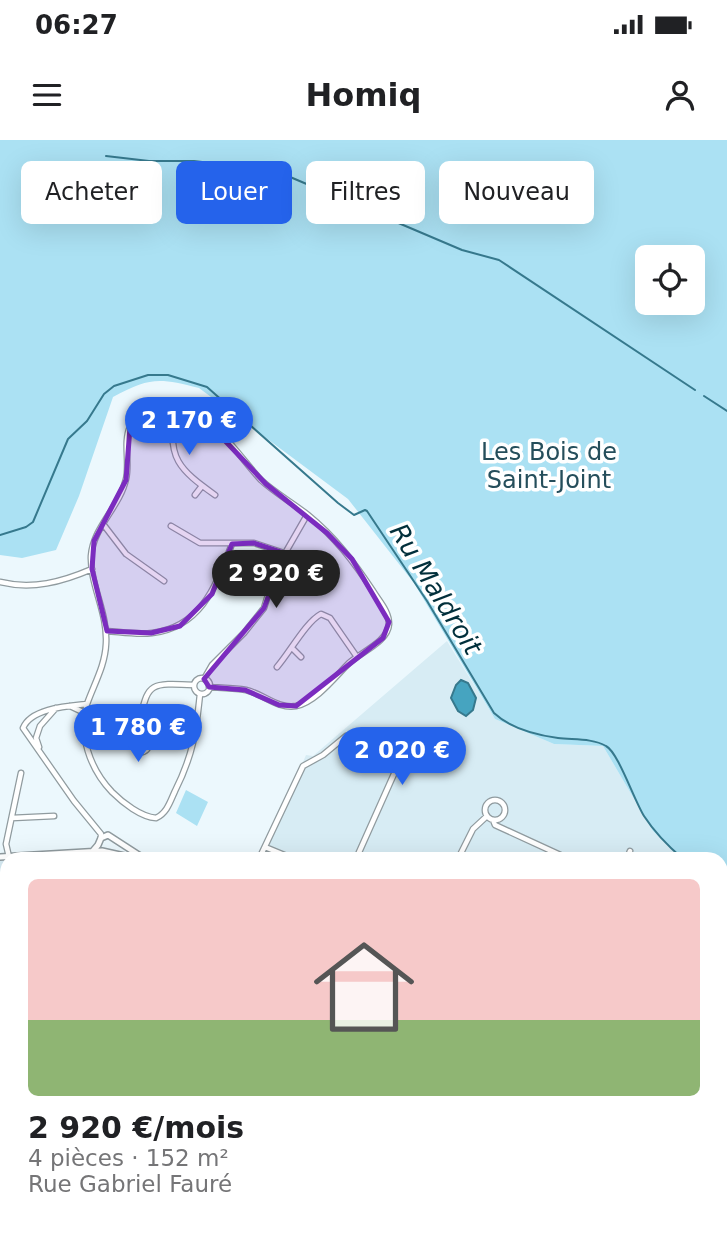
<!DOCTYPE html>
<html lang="fr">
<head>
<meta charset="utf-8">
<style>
  :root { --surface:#fff; --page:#f6f6f6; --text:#202124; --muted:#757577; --accent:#2563eb }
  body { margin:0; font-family:"DejaVu Sans",sans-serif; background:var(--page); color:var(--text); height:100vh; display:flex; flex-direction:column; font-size:26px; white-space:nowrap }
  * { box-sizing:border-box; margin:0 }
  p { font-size:23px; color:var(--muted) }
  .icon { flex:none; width:38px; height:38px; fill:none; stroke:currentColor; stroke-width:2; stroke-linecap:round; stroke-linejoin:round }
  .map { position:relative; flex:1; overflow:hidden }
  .sheet { position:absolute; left:0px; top:712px; width:728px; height:387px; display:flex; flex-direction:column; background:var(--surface); border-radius:21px 21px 0 0; box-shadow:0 7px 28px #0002 }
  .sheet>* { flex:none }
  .guide { position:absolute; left:21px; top:21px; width:686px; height:63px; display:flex; gap:14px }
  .buttons { position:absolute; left:635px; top:105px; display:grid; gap:14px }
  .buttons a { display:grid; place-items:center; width:70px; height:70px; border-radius:10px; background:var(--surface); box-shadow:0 7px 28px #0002; font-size:35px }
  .price { position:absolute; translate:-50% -60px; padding:0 16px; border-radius:24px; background:var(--accent); color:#fff; font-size:23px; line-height:46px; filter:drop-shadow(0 2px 4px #0008) }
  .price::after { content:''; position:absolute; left:50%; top:42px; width:21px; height:16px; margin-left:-10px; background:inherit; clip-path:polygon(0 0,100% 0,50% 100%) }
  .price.on { background:#222; color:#fff }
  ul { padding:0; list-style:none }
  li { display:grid; align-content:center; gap:14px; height:371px; padding:0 28px }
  li span { display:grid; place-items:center; height:217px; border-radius:10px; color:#555 }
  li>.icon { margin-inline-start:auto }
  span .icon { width:126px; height:126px; fill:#fffc; stroke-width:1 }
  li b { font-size:30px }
  .chip { padding:0 24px; border-radius:10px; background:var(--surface); box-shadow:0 7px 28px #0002; font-size:24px; line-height:63px }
  .chip.on { background:var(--accent); color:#fff }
  .status { display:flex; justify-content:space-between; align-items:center; height:49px; padding:0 35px; background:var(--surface); direction:ltr }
  .status svg { height:19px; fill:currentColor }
  header { display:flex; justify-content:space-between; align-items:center; height:91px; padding:0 28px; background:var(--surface); font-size:32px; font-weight:700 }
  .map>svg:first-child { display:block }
  .built { fill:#d7ecf4 }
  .green { fill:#abe1f3; fill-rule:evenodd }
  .water { fill:#46a4c0; stroke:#36798d; stroke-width:2 }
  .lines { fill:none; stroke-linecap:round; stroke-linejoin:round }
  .stream { stroke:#36798d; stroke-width:2 }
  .minor-casing { stroke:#909b9f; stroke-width:7 }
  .tertiary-casing { stroke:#909b9f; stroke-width:8 }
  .trunk-casing { stroke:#909b9f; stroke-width:10 }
  .minor { stroke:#fff; stroke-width:4.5 }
  .tertiary { stroke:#fff; stroke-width:5 }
  .trunk { stroke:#fff; stroke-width:8 }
  .marked { fill:#7b2cbf; fill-opacity:0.2; stroke:#7b2cbf; stroke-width:5; stroke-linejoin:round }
  .labels { text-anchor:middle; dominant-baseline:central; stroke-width:7; stroke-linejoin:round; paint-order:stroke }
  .park-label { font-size:24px; fill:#254e5b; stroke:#fff }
  .water-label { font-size:26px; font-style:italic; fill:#012f3b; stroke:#fff }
</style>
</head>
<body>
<div class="status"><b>06:27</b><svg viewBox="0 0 49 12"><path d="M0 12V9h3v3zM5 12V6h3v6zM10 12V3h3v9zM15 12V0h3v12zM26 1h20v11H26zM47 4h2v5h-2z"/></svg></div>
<header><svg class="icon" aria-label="menu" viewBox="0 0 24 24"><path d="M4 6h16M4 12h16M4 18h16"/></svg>Homiq<svg class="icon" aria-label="person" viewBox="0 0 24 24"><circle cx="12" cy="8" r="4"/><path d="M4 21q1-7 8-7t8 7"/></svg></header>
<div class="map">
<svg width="727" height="1098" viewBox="0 0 727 1098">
  <rect width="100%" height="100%" fill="#ecf8fd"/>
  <path class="built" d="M447,501L495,579L554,604L603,606L653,691L682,719H262L306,615L313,616Z
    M0,721H7V852L0,849Z
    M721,836L727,858V991L721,990Z
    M0,953H7V1092H593L590,1098H0Z"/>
  <path class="green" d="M0,0H727V808H721V785L725,769L721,763V719H682L653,691L603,606L554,604L495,579L414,443L348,359L199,248C159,238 150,237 113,257L79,356L56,410L22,418L0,415ZM648,117H693V163H648Z
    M186,650L208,662L197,686L176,673Z
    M721,1033L727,1034V1098H687L685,1095L674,1096L662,1092H721Z"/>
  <path class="water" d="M461,540L468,543L476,558L473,570L466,576L458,571L451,558L456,545Z"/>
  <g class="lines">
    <path class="stream" d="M106,16L149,21H194L276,31L462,110L499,120L695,250
      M704,256L727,271
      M0,395L26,387L33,382L68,299L87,281L104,254L114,246L148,235H168L207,247L338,363L354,375L365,370L367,371L427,461L494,573C510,588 537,595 558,598C573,600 592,598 606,606C618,612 634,660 644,676C655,693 668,706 683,719
      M721,759L725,767L721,792"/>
    <g class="minor-casing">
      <path id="minor" d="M175,272C166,318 180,330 215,355
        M195,355L202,346
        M103,384L126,414L164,441
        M171,386L200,403H254L284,413
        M0,442C32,450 62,442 92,429
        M107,491C121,492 137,495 152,493C202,487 216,445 232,404
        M293,509L301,517
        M277,527C290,512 306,482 321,474L330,478L357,517
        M194 546a8 8 0 1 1 16 0a8 8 0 1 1-16 0Z
        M204,539L212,525L244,493L264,468L276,429L307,375
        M200,554C196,593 193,615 175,651C170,662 167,673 156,678C141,677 123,663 112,652C90,629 78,595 87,564C94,544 105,526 106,504C108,473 90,445 91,416C93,387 120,367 126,339C130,323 123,302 130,287C135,277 145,271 156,270C168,268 191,274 202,279C223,290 244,322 261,340C275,353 293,363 308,375C335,397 354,422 373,451C379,461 389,471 389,484C388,502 361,512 349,523C335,537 316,562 296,566C277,569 264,554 246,550C234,548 221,548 209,547
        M87,564C68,566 31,568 23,588L74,661L101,694V698
        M70,566L85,573
        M133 604a8 8 0 1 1 16 0a8 8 0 1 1-16 0Z
        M137,597L136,592C150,545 142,542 194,545
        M39,607L36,598L40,586L56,568
        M356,607L398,625L356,719
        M485 670a10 10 0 1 1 20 0a10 10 0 1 1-20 0Z
        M12,678L54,676
        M493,680L495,685L569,719
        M265,707L294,719
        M9,717L6,704L21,633
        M259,719L303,626L323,615L346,596
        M458,719L473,689L487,676
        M627,719L630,711
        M0,967L7,966
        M372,1092L376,1098
        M155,1098L158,1092
        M348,1098L352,1092"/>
    </g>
    <g class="tertiary-casing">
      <path id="tertiary" d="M92,712L98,705L101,698L108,695L145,719
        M0,717L102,711L138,719"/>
    </g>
    <g class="trunk-casing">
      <path id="trunk" d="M0,928L7,927
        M0,948L7,947
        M721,998L727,1001
        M721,1015L727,1016
        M721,1028L727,1029"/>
    </g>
    <use href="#minor" class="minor"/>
    <use href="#tertiary" class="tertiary"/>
    <use href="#trunk" class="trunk"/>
  </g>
  <path class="marked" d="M158,269L211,286L266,344L327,393L352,419L389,482L383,498L296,566L279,565L245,550L209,547L204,539L264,468L284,413L254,403L232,404L212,454L180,486L151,493L107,491L92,429L94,401L126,340L130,287L144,273Z"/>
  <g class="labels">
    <g class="park-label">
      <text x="549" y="312">Les Bois de<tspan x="549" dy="28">Saint-Joint</tspan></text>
    </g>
    <g class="water-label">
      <text transform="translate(436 449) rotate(58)">Ru Maldroit</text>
    </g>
  </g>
</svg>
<div class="buttons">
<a><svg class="icon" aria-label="locate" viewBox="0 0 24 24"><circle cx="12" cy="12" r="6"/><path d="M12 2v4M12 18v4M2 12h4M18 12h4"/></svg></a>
</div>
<b class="price" style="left:189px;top:317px">2 170 €</b>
<b class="price on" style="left:276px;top:470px">2 920 €</b>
<b class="price" style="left:138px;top:624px">1 780 €</b>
<b class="price" style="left:402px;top:647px">2 020 €</b>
<div class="guide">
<a class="chip">Acheter</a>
<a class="chip on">Louer</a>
<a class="chip">Filtres</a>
<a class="chip">Nouveau</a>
</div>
<section class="sheet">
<ul>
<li><span style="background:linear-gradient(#f6c9c9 65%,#8fb573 0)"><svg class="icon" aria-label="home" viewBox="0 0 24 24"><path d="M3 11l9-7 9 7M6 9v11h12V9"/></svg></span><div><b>2 920 €/mois</b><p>4 pièces · 152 m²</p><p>Rue Gabriel Fauré</p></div></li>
</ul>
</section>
</div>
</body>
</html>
